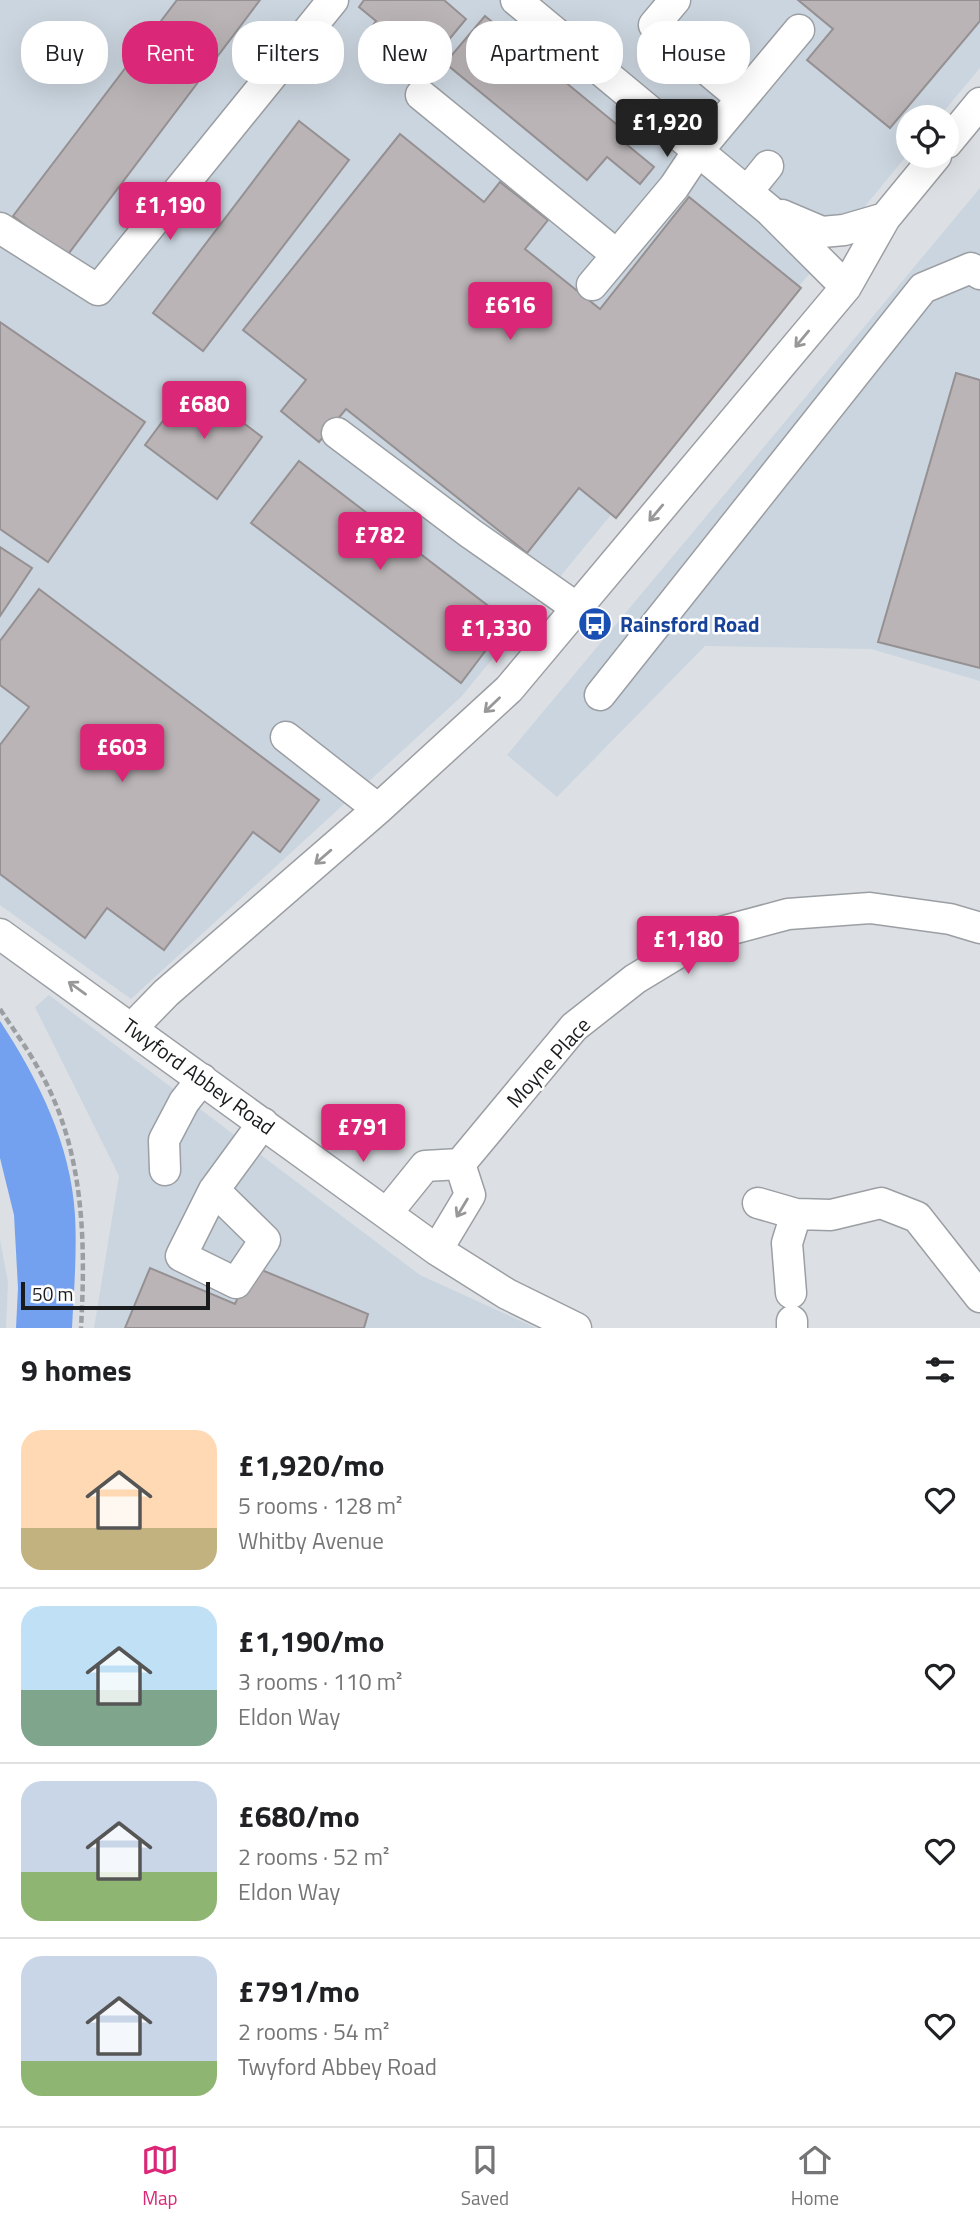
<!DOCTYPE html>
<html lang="en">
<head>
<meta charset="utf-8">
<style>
  :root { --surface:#fff; --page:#f6f6f6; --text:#202124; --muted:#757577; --line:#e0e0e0; --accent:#db2777 }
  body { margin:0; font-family:"Titillium Web",sans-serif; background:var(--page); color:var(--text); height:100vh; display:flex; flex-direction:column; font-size:26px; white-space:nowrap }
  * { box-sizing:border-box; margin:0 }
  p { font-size:23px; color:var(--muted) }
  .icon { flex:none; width:38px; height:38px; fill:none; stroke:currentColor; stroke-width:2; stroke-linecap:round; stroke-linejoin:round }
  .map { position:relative; height:1328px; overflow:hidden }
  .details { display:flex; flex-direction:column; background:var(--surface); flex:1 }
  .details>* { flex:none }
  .banner { position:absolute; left:21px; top:21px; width:938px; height:63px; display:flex; gap:14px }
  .controls { position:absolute; left:896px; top:105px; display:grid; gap:14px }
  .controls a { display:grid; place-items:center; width:63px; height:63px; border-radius:50%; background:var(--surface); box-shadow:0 7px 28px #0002; font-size:35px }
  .scale { position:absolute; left:21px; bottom:18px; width:189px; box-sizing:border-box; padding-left:7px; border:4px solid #1a1b1d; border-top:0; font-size:19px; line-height:24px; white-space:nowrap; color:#1a1b1d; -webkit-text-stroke:5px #fff; paint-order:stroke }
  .price { position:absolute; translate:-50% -60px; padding:0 16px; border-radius:7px; background:var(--accent); color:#fff; font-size:23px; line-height:46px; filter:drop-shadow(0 2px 4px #0008) }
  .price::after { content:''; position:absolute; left:50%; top:42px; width:21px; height:16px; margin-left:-10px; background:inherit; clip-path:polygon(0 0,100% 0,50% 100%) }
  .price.selected { background:#222; color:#fff }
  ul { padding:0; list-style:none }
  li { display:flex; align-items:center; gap:21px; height:175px; padding:0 21px }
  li+li { border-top:2px solid var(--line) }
  li span { display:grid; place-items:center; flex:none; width:196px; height:140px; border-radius:21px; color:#555 }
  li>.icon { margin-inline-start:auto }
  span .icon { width:84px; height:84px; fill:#fffc; stroke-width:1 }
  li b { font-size:30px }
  h2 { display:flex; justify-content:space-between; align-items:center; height:84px; padding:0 21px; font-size:30px }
  .pill { padding:0 24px; border-radius:28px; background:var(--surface); box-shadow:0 7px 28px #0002; font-size:24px; line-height:63px }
  .pill.selected { background:var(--accent); color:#fff }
  .tab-bar { display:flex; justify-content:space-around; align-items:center; height:98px; border-top:2px solid var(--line); background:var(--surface); font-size:19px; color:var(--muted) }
  .tab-bar a { display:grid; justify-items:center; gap:4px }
  .tab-bar .selected { color:var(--accent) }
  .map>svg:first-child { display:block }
  .built { fill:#cbd5df }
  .water { fill:#73a0ef }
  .building { fill:#bab4b6; stroke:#959092; stroke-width:2 }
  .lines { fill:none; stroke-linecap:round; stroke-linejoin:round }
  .minor-casing { stroke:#9b9fa3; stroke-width:33 }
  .path { stroke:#9c9fa2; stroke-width:4.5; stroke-dasharray:7 3.5; stroke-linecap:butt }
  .minor { stroke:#fff; stroke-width:30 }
  .oneway { stroke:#989899 }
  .labels { text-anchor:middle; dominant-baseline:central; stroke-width:5; stroke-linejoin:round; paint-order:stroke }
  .transit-label { font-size:21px; font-weight:bold; fill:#164399; stroke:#fff; text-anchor:start }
  .street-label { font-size:21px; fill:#1a1b1d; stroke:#fff }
</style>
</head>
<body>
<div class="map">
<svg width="980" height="1328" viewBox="0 0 980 1328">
  <rect width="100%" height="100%" fill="#dce0e4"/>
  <path class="built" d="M0,0H980V68L939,117H908V154L461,697L131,999L0,905Z
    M980,188V681L871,649L705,646L557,797L507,755Z
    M49,995L420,1275L536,1328H94L119,1176L35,1007Z
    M0,1240L8,1282L6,1328H0Z"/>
  <path class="water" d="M0,1021C38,1079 71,1144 75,1215C77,1253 74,1290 72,1328H16L18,1288L14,1215L0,1158Z"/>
  <path class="building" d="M177,0H260L66,257L13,216Z
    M364,0H444L466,19L422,72L370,29L376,21L359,7Z
    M798,0H980V21L890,128L807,60L833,29Z
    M485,16L626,132L620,139L654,167L640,184L607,157L587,180L445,63Z
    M299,121L349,160L203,351L153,313Z
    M400,134L484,202L500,182L548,220L525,249L600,309L689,197L801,288L616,518L579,488L527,553L346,409L319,442L281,411L306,380L243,330Z
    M0,322L145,422L48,562L0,529Z
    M956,373L980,380V668L878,642Z
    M191,383L262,437L217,499L145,445Z
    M299,461L508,621L461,683L251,523Z
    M0,547L32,568L0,616Z
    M39,589L319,800L280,852L253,832L164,950L107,908L85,938L0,874V745L29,707L0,685V641Z
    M252,1266L368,1314L364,1328H125L150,1268L235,1304Z"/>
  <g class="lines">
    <g class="minor-casing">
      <path id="minor" d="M516,0L769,210L846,287
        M675,0L654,25L741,98
        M421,95L617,255
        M947,143L980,103
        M747,192L768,166
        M782,215L822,232L844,230L885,218
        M0,228L98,290L333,0
        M592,285L674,187L698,151L799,30
        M337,433L470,533L577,608
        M600,695L923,288L971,268L980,274
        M286,737L378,809
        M0,934L437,1250L507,1294L576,1328
        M132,1028L166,993L378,809L509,689L846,287L885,218L936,156
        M165,1170L164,1140L184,1102L202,1079
        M214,1190L265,1240L236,1283L181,1256L214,1190L263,1123
        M758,1203L796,1214L831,1215L881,1203L917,1217L980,1297
        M387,1213L425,1166L460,1164L574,1027L635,979L706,936L788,914L870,908L950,919L980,928
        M437,1250L470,1195L460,1164
        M791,1293L787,1243L796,1214
        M792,1328V1321"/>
    </g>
    <path class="path" d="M0,1009C13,1029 27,1048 38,1068C84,1147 86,1239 81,1328"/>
    <use href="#minor" class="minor"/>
  </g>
  <defs><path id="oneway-shaft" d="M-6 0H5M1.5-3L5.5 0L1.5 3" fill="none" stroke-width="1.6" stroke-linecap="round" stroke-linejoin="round" transform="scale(1.75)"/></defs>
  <g class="oneway">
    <use href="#oneway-shaft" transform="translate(802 339) rotate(130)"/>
    <use href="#oneway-shaft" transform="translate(656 513) rotate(130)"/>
    <use href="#oneway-shaft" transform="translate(492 705) rotate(136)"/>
    <use href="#oneway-shaft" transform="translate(323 857) rotate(139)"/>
    <use href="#oneway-shaft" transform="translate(77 988) rotate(-144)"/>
    <use href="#oneway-shaft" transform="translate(462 1208) rotate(121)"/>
  </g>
  <defs>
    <g id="bus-disc" transform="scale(1.75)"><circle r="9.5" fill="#1a4fb4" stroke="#fff"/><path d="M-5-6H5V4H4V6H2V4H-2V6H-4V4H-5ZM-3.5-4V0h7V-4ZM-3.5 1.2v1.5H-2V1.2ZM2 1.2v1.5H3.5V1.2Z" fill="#fff"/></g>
  </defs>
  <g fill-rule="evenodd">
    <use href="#bus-disc" x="595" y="624"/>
  </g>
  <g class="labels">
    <g class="transit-label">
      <text x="620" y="624">Rainsford Road</text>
    </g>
    <g class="street-label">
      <text transform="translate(548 1062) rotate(-48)">Moyne Place</text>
      <text transform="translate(199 1076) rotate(36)">Twyford Abbey Road</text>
    </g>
  </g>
</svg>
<div class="controls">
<a><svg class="icon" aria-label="locate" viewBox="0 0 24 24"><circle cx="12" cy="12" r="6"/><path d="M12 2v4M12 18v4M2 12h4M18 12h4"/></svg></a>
</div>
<div class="scale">50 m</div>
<b class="price selected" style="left:667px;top:159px">£1,920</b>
<b class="price" style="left:170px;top:242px">£1,190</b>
<b class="price" style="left:510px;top:342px">£616</b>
<b class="price" style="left:204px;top:441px">£680</b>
<b class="price" style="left:380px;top:572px">£782</b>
<b class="price" style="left:496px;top:665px">£1,330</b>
<b class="price" style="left:122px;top:784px">£603</b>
<b class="price" style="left:688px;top:976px">£1,180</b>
<b class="price" style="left:363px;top:1164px">£791</b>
<div class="banner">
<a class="pill">Buy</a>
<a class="pill selected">Rent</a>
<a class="pill">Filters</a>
<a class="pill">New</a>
<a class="pill">Apartment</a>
<a class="pill">House</a>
</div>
</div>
<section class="details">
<h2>9 homes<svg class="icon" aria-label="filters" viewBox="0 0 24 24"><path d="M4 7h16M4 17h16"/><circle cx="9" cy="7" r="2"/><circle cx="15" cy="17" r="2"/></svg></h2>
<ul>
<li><span style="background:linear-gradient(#ffd9b3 70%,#c2b280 0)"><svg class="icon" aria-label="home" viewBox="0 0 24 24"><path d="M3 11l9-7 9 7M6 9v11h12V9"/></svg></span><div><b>£1,920/mo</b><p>5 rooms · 128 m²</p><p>Whitby Avenue</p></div><svg class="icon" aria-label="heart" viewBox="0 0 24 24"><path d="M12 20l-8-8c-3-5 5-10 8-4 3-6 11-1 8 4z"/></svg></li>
<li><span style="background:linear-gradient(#bfe0f5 60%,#7fa58c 0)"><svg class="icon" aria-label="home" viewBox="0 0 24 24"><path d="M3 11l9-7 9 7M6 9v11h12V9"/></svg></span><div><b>£1,190/mo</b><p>3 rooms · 110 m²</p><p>Eldon Way</p></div><svg class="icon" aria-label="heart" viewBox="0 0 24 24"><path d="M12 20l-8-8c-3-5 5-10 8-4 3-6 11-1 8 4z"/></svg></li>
<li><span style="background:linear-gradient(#c9d6e8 65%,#8fb573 0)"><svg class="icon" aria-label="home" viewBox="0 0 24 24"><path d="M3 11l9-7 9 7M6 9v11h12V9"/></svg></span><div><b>£680/mo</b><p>2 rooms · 52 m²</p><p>Eldon Way</p></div><svg class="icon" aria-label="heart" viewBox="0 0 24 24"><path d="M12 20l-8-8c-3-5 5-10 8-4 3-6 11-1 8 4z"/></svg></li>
<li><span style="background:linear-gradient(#c9d6e8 75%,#8fb573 0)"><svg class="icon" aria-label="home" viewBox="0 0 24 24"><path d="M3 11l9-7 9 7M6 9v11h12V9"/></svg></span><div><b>£791/mo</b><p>2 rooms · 54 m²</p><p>Twyford Abbey Road</p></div><svg class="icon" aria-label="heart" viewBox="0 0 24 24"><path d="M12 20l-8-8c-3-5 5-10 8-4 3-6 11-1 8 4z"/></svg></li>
</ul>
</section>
<nav class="tab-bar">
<a class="selected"><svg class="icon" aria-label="map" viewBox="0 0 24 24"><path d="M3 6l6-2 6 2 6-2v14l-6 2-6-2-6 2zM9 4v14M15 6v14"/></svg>Map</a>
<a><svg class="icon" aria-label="saved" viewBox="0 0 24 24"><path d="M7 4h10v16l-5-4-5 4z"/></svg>Saved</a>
<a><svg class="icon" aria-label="home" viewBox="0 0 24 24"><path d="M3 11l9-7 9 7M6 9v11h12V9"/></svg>Home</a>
</nav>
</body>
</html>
